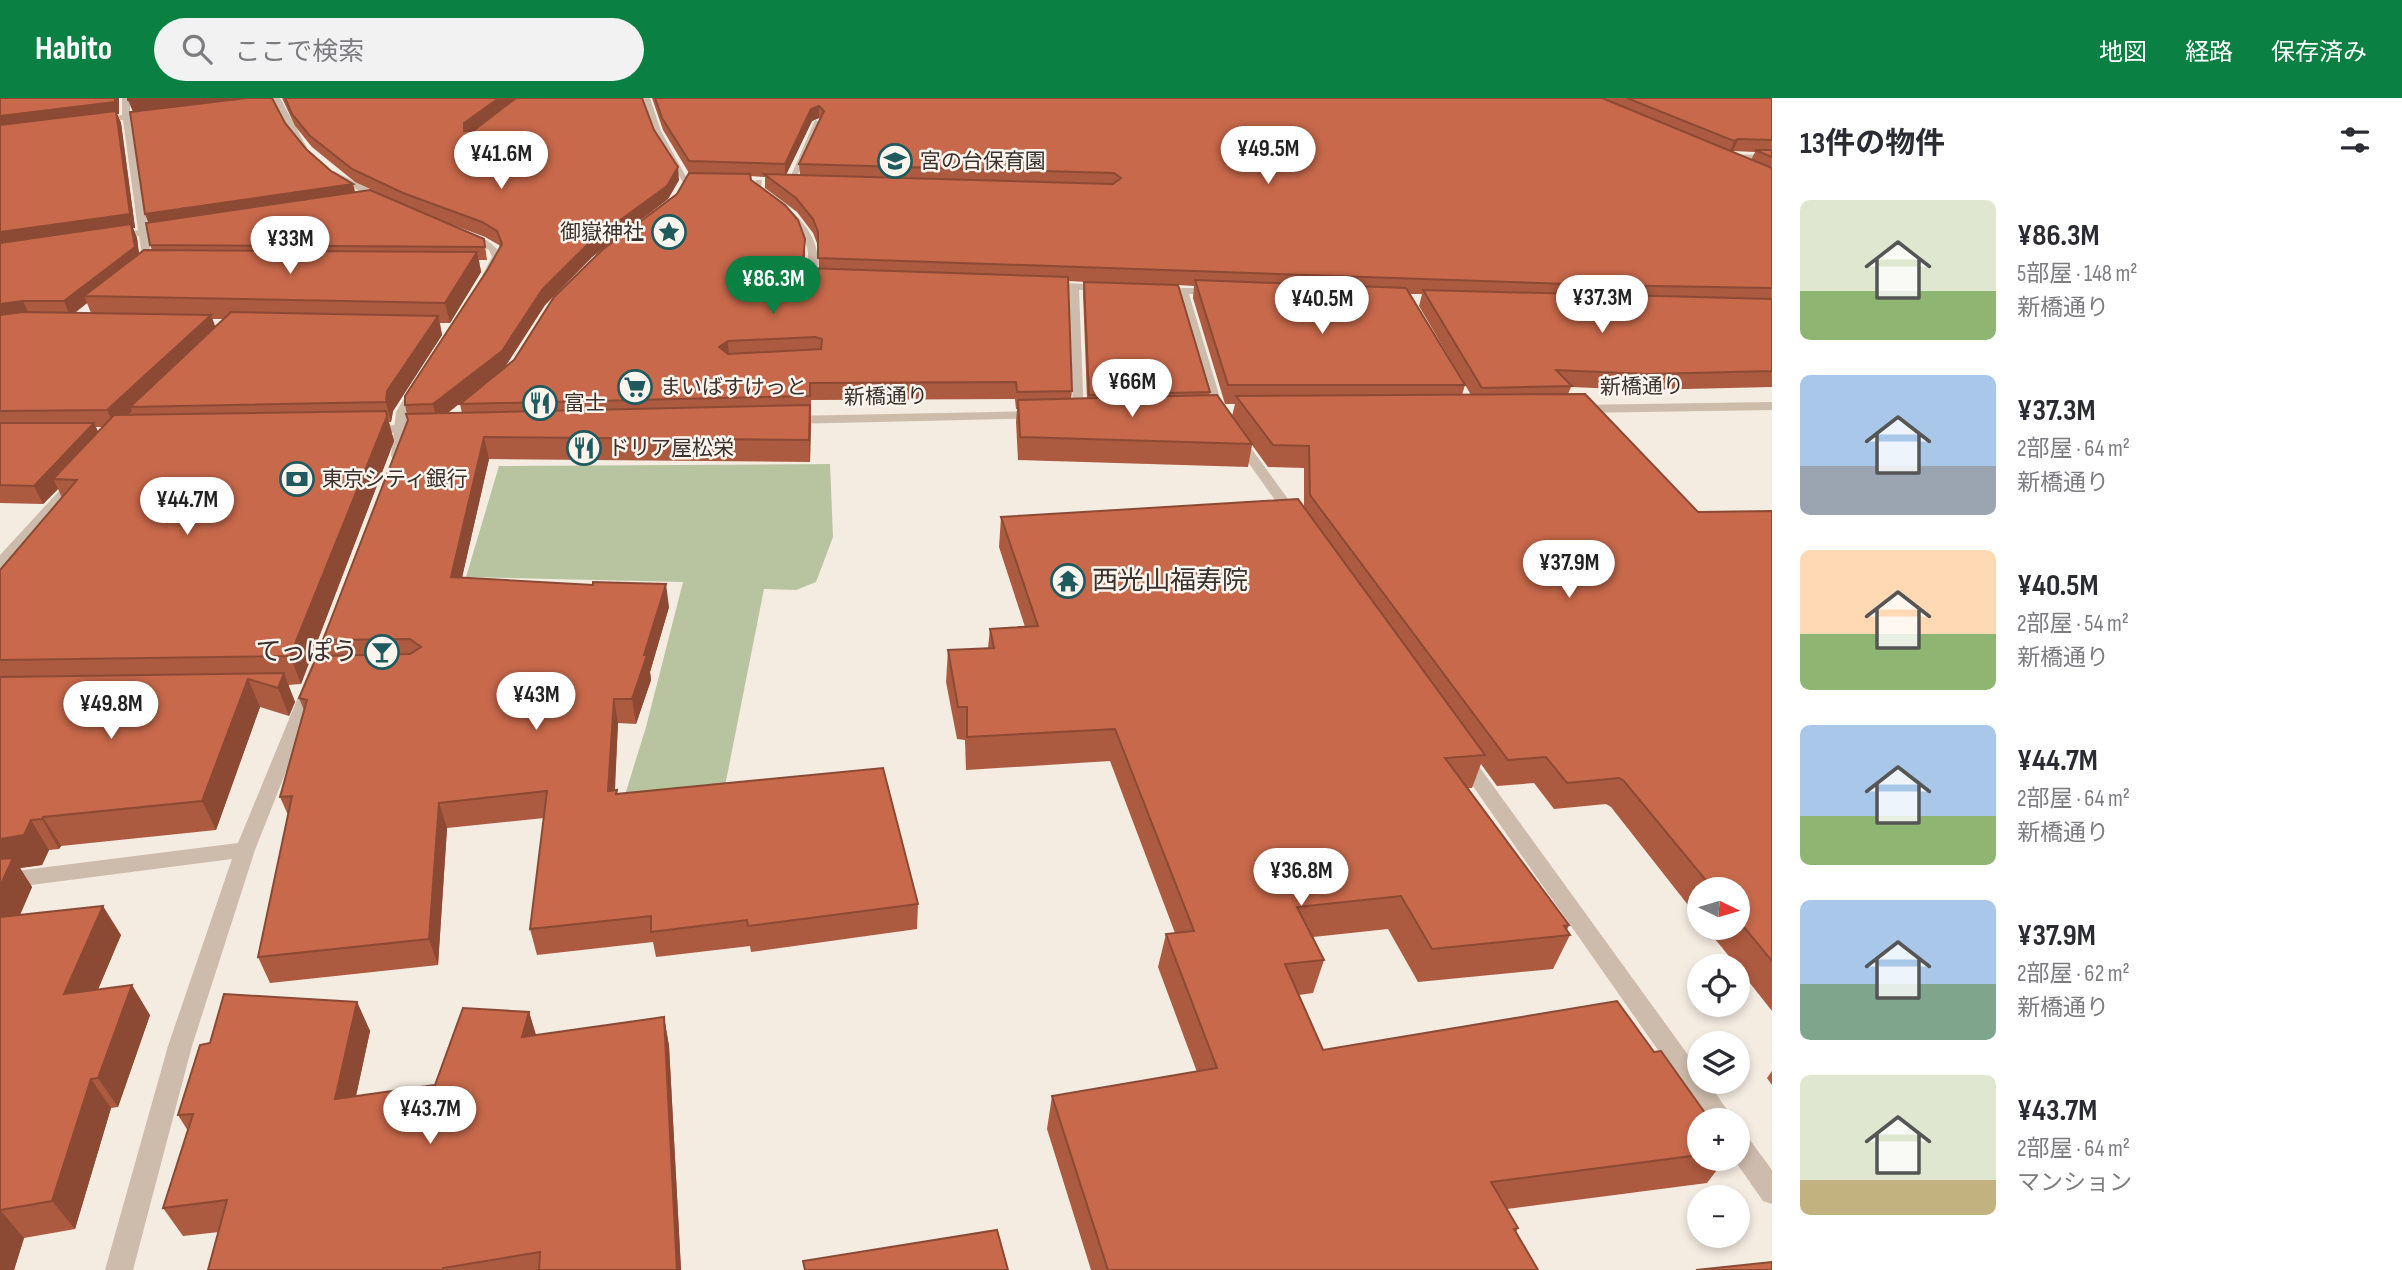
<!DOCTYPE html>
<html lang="ja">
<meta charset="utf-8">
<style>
:root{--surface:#fff;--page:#f2f2f3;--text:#2b2b33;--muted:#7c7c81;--accent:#0b8043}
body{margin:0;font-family:"Sofia Sans Condensed","Noto Sans JP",sans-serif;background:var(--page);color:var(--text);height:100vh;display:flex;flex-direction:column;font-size:26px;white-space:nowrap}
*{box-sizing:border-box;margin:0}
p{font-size:23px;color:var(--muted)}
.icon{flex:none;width:38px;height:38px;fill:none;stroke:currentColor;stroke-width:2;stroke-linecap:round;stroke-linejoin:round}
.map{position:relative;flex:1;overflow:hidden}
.details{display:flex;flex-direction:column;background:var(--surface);width:630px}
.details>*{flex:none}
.needle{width:46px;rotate:95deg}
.fabs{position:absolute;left:1687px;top:779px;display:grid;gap:14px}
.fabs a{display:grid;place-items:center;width:63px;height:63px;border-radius:50%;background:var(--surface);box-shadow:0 4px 10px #0003;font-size:35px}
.price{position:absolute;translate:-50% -60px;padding:0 16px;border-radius:24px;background:#fff;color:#222;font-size:23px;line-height:46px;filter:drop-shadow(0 2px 4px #0008)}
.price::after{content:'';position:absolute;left:50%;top:42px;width:21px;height:16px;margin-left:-10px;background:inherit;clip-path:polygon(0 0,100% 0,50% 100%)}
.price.active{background:var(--accent);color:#fff}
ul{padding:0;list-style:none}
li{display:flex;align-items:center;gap:21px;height:175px;padding:0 28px}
li span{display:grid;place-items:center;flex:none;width:196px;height:140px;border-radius:10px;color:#555}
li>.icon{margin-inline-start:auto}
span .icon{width:84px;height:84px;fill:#fffc;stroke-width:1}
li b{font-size:30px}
h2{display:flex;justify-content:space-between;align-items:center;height:84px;padding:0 28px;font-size:30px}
header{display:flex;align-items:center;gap:42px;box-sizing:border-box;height:98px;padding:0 35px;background:var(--accent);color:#fff}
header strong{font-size:33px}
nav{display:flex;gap:38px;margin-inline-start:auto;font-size:24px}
.search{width:490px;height:63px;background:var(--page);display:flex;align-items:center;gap:18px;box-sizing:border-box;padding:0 24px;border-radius:38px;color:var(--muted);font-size:26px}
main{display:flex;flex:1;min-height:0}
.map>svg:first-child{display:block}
.green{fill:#b8c4a0}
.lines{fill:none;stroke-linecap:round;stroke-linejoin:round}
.minor{fill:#cdbbac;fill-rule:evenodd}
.tertiary{fill:#cdbbac;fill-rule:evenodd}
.wall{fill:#ac5a40;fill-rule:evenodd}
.shaded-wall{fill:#8c4a34}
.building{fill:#c8694b;stroke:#8c4a34;stroke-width:2;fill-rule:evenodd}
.labels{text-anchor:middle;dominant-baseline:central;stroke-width:5;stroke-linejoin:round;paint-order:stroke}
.far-poi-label{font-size:21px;fill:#3b302b;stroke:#fbf5ee;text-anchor:start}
.far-street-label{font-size:21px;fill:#3b302b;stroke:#fbf5ee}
.poi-label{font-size:26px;fill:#3b302b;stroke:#fbf5ee;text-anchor:start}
</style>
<header>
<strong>Habito</strong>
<div class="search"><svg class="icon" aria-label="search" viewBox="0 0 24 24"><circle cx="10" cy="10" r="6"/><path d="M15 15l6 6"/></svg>ここで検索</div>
<nav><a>地図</a><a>経路</a><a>保存済み</a></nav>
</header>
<main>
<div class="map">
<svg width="1772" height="1172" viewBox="0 0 1772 1172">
<rect width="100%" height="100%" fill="#f4ebe1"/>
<path class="green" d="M830,366l3,73 -17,45 -20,8 -32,-1 -41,207 -103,15 26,-84 37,-145 -217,-5 33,-111z"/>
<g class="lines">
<path class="minor" d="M122,0h8v17l24,-3 4,2 -28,5 18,110 22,-4 5,3 -27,6 5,30 -11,8 -5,-3 6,-6 -4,-27 -28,4 -5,-3 32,-7 -15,-110 -28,3 -4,-2 31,-6z
M272,0h8l32,59h-6l-20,-29z
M642,0h8l11,33 28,51h-6c-18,-27 -33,-53 -41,-84z
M815,22l7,2 -28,61 -7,2z
M1723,56l49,1v6l-52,-2z
M334,73l52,27 2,2 -8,2 -49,-26v-4z
M756,82h6l-1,8c30,21 65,45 55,87l12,1v4h-22c-1,-8 3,-18 2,-27 -3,-29 -34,-47 -55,-62z
M461,134c15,0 35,11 41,25l-11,21 -9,-2 10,-19 -3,-7 -28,-14z
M1044,184l63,3 5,3 -5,3 -28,-1 5,127h-10l-1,-3 -4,-125 -29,-2v-4z
M1156,189l60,2 5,3 -5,3 -27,-1 35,117 77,106 -2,3h-10l-77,-109 -34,-117 -26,-2v-4z
M418,283l6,4 -16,27 -3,44 -2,3h-10l-2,-3 5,-44 18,-30z
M76,379l7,4 -2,3 -76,83 -5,2v-14l71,-77z
M335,524l8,5 -88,223 -63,196 -59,224h-28l63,-224 64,-187 -232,30v-16l238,-30 89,-216z
M1463,654l7,2 229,316v12h9l26,38h-27l-251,-358 -2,-4 2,-4z
M1738,1034l9,4 25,34v34l-9,-3 -30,-43h5z"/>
<path class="tertiary" d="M1772,304v8l-196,3 -6,-4 6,-4z
M1041,313l6,4 -1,3 -257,6 -6,-4 6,-4z
M428,326l7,4 -2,3 -64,3 -7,-4 7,-4z"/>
</g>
<path class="wall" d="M0,0h119v16h-2l4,9 14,105h-2l4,10 2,16 13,-4 -2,-5 -2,-22 137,-100 21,26 49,43 36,7 -36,-17 -43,-35 -17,-21 -13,-28h360l12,32 25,50 -11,19 -76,58 -47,48 -40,62 9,-7 163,-166 12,-21 -26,-43 -11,-32h1120v289l-130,3 -71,-3 -3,7 130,118 74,-1v500l-34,-43v-2h-1l-31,-38h32v-39h-39v30l-88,-112 -5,-3 -52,5 -20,-26 -37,3 -16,-22 -9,24h-4l101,137 -2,5 3,5 -17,34 -135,13 -30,-53 -75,8 11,23 -11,33 -14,2 24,55 376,70v38h27l-19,25 -200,26 11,19 -2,4 22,38h-447l-44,-141 5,-33 145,-24 -39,-105 8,-33 9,-1 -65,-172 -144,9 -1,-30 -8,-1 -11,-57 2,-32 40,-2 2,-19 35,-2 -26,-80 2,-30 303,-9v-40l-36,-1 -16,-22 -4,22 -230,-7 -2,-38 1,-13h-1l-1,-10 -204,1 -1,62 -321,-3 -27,118 207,30 -19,65 1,8 -15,44 -18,-1 -3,68 2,3 301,110 -1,25 -166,23 -1,-6 -94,11 -3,-15 -116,13 -7,-26 14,-111 -97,10 -9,137 -168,18 -12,-26 30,-142 -8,-18 24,-87 -5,-12 30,-42 -6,-16 85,-220 -3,-15 83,-136 12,-22 -1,-2 -14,-8 -53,-20 52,22 3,21h-8l2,12 -31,51h-10l2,12 -49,76 -2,11h-2l5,19 -93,243 -13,1 7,17 -6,14 -29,-9 -44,123 -155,16 -2,3 -10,1 -7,15 -22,3 12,19 -12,28 101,20 -23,54 52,26 -32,92 -7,1 -36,121 -51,9 -10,32h-14v-700l62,-72 -4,-9 -15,15 -43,-1zM819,20l1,1 -21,45 1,11h-14l26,-54zM1733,53l22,1 -4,8 -19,-8zM750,78l15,1v11l32,24 16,21 5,13 1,22h-14l-1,-2 1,-27 -54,-59zM1068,183l57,3 -41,-2 -1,12 4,104 -16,1 1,-8zM1178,187l16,1 -1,12 32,106h10l-3,12 -23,-20 1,-4zM1410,196h12l-3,12 52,89h-9l3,-10zM87,205l4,10h-16zM212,221h12l-9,8zM505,269l-45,37 2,9h-14zM96,329h7l-5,5z
M357,904l13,29 -14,65 79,-11 94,-73 7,23 128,-18 5,29 12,224h-473l11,-38 -36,4 -20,-28 25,-77 -10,-16 32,-72z
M1772,973v14l-5,-7z"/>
<path class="shaded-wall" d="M115,0h4v16h-2l4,9 14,105h-2l4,10 3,24 -56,34 3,7 -17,13 -6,-15 -64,-54v-131z
M150,0h111l-128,14 -5,-12z
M499,0h18l-51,37 -2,-4v-8z
M819,8v12l-7,3 -27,56v-13l26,-55z
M1738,41l-5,12 -4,3 5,-13z
M678,69l1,13 -11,19 -76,58 -47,48 -40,62 -68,54 -4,-17 109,-114 48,-48z
M353,86l3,11 -207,30 -4,-11z
M805,141v14l-2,24v-15z
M477,154l4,20 -31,51 -5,-20z
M23,203l7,15 -30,4v-16z
M211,217l6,16 -87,76 2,4 -17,16 -8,-17z
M438,218l4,19 -49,76 -2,11 -5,-20 1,-11z
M728,243l1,16 -10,-10z
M810,307l1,21 -1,36 -1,-22z
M387,318l7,25 -93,243 -11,-28z
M94,325l8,17 -49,39 5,10 -15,15 -9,-18z
M484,339l5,22 -32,141 -6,-23z
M666,486l3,23 -19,65 1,8 -15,44 -4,-25 12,-44z
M284,575l11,29 -6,14 -11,-28z
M248,581l12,28 -44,123 -14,-29z
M614,601l4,24 -5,94 -5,-26z
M439,705l8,25 -9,137 -9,-26z
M43,719l18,29 -2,3 -17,-30z
M31,722l18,30 -7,15 -22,3 12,19 -27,62 -5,-7v-103z
M103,808l18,29 -37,88 -20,-29z
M132,887l18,30 -32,92 -20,-29z
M357,904l13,29 -21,97 -14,-29z
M529,914l9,30 -16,-5z
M664,919l5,29 12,224h-4z
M91,981l20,29 -36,121 -23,-28z
M0,1112l24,28 -10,32h-14z"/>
<path class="building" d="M0,0h115v4l-115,14z
M128,0h22l-22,2z
M247,0h25l13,25 21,26 25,22 22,13 -208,30 -15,-102z
M285,0h214l-35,25v8h9l43,-33h126l12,32 24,37 -11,19 -77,56 -48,48 -40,61 -69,53 -28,1v-9l83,-127 14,-25 -5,-13 -15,-9 -79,-29 -51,-24 -43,-34 -17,-21z
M655,0h947l170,70v120l-175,-3 -779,-27v-26l-5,-13 -17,-21 -32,-24 349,10 8,-6 -7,-5 -315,-9 25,-53 -5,-5 -8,3 -26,55 -96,-3 -27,-43z
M1627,0h145v42l-34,-1 -4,2z
M116,13l14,103 -130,18v-107z
M1755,52h17v7z
M689,75l61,1 1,6 34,25 13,15 7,19 -2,23 2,6 263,9 4,114 -55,1 -1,-10 -206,1v13l-350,8 54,-44 40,-63 48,-47 75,-56zM815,239l7,2 -1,10 -93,5 -9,-7 9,-6z
M370,92l114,49 1,8 -335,-2 -4,-22z
M131,126l4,23 -71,54h-41l-23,3v-61z
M144,152l333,2 -32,51 -361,-7z
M1195,182l211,8 59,97h-237z
M1084,184l94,3 32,107 -121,3z
M1423,192l349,9v72l-123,3 -93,-4 16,16 -90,2z
M23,214l188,3 -104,95 -107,1v-96z
M231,214l207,4 -51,75 -1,11 -256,5z
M1585,296l113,118 74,-1v450l-34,-41v-31h-25l-89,-108 -5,-3 -52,5 -21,-26 -38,3 -198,-265 -1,-49 -36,-1 -37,-49z
M1217,297l35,49 -232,-7 -2,-37z
M810,307l-1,35 -325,-3 -33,140 142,8v-3l73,2 -22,71h3l-15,44h-18l-6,92 9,-1 -1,4 267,-26 35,136 -170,22 -1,-6 -96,12v-16l-121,13 17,-138 -108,12 -10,136 -171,18 34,-161 -12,1 27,-97 -8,-2 18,-42 93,-2 11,-7 -11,-8 -87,1 85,-220 -2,-6z
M386,313l1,5 -97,240 -290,4v-90l77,-90 -24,-1 61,-64z
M0,325h94l-60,63 -34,-1z
M1298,401l187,256 -40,3 124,167 -5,1 6,9 -138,14 -31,-53 -104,11 27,53 -39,4 38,86 294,-49 37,51 7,-1 49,69h-11v35l-208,27 27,46 -4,1 24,41h-430l-56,-174 165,-28 -51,-134 28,-3 -79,-202 -148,8v-30h-9l-10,-57 46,-2 -4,-19 48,-3 -37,-109z
M284,575l-6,15 -30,-9 -46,122 -159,16 -1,2 -11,1 -7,15 -24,4v-162z
M13,760l-13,28v-27z
M103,808l-39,88 68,-9 -34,93 -7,1 -39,122 -52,9v-293z
M224,896l133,8 -22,97 100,-14 28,-77 66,4 -7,25 142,-20 13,253h-138l1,-18 -97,16v2h-235l19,-70 -64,8 30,-94 -15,1 22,-70 10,-2z
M997,1132l11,40h-203l-2,-9z
M1772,1164v8h-76z"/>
<defs>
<g id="school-ring" transform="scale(1.75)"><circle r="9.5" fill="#fbf5ee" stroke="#1f5a5e" stroke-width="1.5"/><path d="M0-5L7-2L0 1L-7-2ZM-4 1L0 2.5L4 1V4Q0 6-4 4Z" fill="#1f5a5e"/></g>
<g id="sight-ring" transform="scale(1.75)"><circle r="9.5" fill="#fbf5ee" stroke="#1f5a5e" stroke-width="1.5"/><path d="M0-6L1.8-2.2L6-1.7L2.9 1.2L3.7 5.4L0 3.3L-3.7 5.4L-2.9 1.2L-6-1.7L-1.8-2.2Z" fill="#1f5a5e"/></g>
<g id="supermarket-ring" transform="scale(1.75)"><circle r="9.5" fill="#fbf5ee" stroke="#1f5a5e" stroke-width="1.5"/><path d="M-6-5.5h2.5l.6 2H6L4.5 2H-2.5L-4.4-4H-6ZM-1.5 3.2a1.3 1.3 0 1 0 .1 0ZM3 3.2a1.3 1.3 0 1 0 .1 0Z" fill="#1f5a5e"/></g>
<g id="restaurant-ring" transform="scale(1.75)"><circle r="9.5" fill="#fbf5ee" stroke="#1f5a5e" stroke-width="1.5"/><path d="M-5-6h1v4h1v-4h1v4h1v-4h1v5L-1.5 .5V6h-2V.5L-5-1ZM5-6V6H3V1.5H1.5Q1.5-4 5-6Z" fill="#1f5a5e"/></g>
<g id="bank-ring" transform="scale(1.75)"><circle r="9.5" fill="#fbf5ee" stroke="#1f5a5e" stroke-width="1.5"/><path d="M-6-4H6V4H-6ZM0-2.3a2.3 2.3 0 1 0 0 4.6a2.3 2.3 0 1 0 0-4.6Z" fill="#1f5a5e"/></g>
<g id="temple-ring" transform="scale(1.75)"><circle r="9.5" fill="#fbf5ee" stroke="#1f5a5e" stroke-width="1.5"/><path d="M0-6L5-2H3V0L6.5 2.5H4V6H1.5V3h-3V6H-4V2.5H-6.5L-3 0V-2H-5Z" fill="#1f5a5e"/></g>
<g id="bar-ring" transform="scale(1.75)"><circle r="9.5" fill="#fbf5ee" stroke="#1f5a5e" stroke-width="1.5"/><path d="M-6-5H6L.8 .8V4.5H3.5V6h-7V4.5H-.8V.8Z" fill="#1f5a5e"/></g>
</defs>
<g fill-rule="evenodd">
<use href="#school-ring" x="895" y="63"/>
<use href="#sight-ring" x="669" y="134"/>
<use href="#supermarket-ring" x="635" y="289"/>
<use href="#restaurant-ring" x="540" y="305"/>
<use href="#restaurant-ring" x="584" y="350"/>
<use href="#bank-ring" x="297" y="381"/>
<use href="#temple-ring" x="1068" y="483"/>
<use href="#bar-ring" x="382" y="554"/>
</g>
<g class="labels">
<g class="far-poi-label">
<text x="920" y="63">宮の台保育園</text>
<text x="644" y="134" text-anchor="end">御嶽神社</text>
<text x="660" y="289">まいばすけっと</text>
<text x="564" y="305">富士</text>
<text x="608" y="350">ドリア屋松栄</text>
<text x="322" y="381">東京シティ銀行</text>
</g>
<g class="far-street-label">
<text transform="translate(1642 289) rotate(-1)">新橋通り</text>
<text transform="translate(886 299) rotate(-1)">新橋通り</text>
</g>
<g class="poi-label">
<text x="1092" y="483">西光山福寿院</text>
<text x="358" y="554" text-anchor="end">てっぽう</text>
</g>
</g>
</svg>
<div class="fabs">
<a><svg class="needle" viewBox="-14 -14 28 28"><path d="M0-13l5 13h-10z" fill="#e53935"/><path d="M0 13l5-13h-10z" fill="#7c7c81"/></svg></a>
<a><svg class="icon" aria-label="locate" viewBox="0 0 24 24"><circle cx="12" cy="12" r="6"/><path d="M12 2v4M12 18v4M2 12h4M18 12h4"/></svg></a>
<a><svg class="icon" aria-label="layers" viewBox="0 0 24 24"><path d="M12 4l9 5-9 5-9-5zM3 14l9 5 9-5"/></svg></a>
<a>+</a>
<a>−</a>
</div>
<b class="price" style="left:1268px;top:88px">¥49.5M</b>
<b class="price" style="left:501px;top:93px">¥41.6M</b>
<b class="price" style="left:290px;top:178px">¥33M</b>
<b class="price active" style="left:773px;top:218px">¥86.3M</b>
<b class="price" style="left:1602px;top:237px">¥37.3M</b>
<b class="price" style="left:1322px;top:238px">¥40.5M</b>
<b class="price" style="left:1132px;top:321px">¥66M</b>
<b class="price" style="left:187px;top:439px">¥44.7M</b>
<b class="price" style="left:1569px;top:502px">¥37.9M</b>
<b class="price" style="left:536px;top:634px">¥43M</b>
<b class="price" style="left:111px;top:643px">¥49.8M</b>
<b class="price" style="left:1301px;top:810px">¥36.8M</b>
<b class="price" style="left:430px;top:1048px">¥43.7M</b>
</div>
<section class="details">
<h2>13件の物件<svg class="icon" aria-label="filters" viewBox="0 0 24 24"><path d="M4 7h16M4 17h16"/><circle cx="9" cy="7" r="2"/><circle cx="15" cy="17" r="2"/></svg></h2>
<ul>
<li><span style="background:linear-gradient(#dfe7d0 65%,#8fb573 0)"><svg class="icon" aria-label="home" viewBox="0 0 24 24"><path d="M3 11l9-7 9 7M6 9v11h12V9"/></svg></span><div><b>¥86.3M</b><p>5部屋 · 148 m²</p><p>新橋通り</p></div></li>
<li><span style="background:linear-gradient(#a9c7e8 65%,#9aa5b1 0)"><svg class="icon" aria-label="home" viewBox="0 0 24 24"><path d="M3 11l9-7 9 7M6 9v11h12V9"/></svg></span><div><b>¥37.3M</b><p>2部屋 · 64 m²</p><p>新橋通り</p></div></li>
<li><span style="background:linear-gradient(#ffd9b3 60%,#8fb573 0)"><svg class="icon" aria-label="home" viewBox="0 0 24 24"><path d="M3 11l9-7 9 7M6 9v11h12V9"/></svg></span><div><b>¥40.5M</b><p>2部屋 · 54 m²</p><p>新橋通り</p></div></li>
<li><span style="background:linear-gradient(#a9c7e8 65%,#8fb573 0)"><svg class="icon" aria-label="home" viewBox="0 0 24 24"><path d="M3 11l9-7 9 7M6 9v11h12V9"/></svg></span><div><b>¥44.7M</b><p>2部屋 · 64 m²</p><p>新橋通り</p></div></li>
<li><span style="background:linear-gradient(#a9c7e8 60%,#7fa58c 0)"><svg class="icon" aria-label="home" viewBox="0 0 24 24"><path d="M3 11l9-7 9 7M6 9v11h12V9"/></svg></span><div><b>¥37.9M</b><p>2部屋 · 62 m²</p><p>新橋通り</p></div></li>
<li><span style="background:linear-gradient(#dfe7d0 75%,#c2b280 0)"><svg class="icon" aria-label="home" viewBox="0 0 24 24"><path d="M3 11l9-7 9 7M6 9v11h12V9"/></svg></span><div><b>¥43.7M</b><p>2部屋 · 64 m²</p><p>マンション</p></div></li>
</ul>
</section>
</main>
